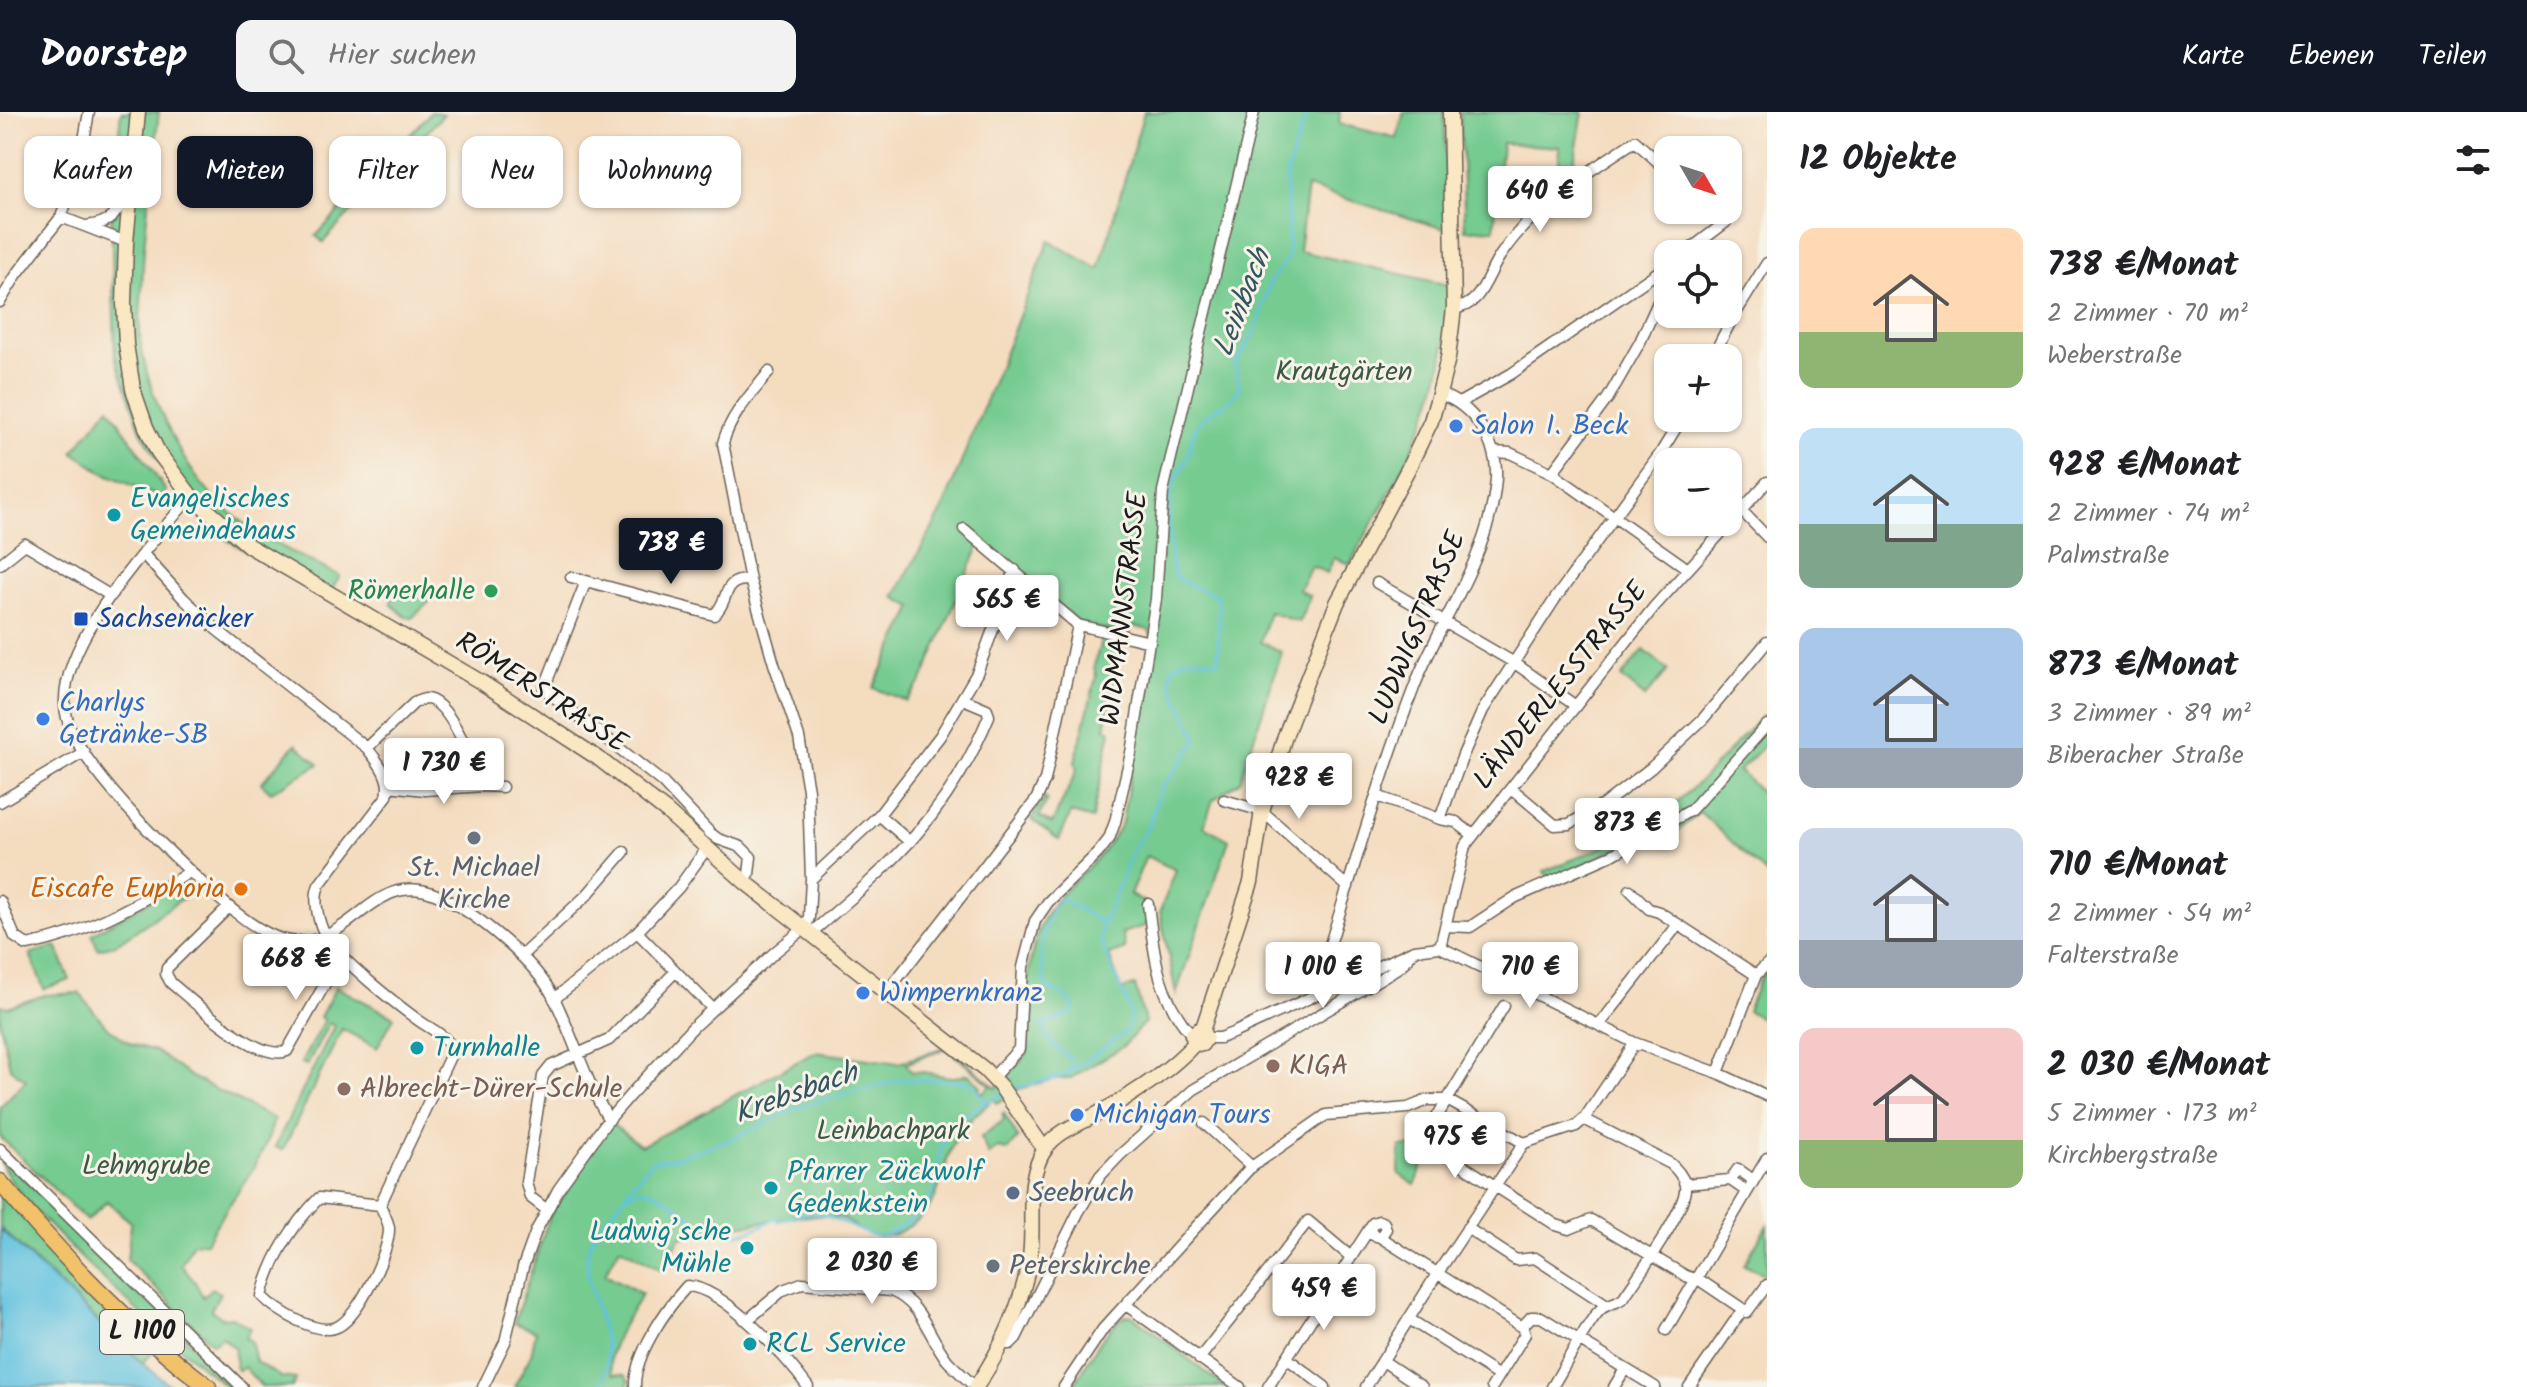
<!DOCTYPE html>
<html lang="de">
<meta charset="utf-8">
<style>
:root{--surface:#fff;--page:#f2f2f2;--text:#202124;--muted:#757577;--accent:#111827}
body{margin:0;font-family:Kalam,sans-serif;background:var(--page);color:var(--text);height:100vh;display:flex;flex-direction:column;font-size:30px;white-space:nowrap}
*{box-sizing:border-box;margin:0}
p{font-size:26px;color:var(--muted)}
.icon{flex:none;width:44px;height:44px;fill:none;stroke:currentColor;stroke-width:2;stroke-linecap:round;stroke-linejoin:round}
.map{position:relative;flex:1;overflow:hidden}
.side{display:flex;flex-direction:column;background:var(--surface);width:760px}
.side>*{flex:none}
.guide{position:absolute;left:24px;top:24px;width:760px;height:72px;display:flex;gap:16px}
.needle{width:52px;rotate:129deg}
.tools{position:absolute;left:1654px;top:24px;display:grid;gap:16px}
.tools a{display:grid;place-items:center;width:88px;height:88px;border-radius:16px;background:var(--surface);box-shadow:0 2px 6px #0004;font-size:40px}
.price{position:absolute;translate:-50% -68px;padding:0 18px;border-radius:8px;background:#fff;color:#222;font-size:26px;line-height:52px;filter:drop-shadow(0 2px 4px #0008)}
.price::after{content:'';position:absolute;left:50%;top:48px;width:24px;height:18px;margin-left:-12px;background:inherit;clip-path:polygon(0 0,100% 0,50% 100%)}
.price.on{background:var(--accent);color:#fff}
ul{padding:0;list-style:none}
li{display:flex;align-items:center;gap:24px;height:200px;padding:0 32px}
li span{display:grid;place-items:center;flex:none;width:224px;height:160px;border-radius:16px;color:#555}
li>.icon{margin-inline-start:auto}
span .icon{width:96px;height:96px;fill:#fffc;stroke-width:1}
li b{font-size:34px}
h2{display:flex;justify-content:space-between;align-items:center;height:96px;padding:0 32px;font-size:34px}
.tag{padding:0 28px;border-radius:16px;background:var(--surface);box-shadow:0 2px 6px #0004;font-size:28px;line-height:72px}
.tag.on{background:var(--accent);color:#fff}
header{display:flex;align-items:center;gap:48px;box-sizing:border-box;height:112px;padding:0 40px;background:var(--accent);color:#fff}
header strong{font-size:38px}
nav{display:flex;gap:44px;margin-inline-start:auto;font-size:28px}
.search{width:560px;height:72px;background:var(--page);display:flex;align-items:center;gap:20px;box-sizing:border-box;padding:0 28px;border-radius:16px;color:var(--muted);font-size:30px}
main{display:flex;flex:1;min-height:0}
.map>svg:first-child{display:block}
.green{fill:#74cb90;stroke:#487456;stroke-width:2;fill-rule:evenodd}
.water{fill:#62c2e0;stroke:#3f6f7e;stroke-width:2}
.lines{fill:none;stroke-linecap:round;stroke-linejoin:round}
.stream{stroke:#62c2e0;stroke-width:3}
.minor-casing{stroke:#685f55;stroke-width:13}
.secondary-casing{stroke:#685f55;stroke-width:17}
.primary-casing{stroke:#685f55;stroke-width:19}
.minor{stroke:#fff;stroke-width:10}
.secondary{stroke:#fae7c3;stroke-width:14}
.primary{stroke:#f2c26a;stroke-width:16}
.shop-dot{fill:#3f7fe0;stroke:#f7f3e8;stroke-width:3}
.culture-dot{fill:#0f9aa8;stroke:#f7f3e8;stroke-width:3}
.leisure-dot{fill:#2e9e5b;stroke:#f7f3e8;stroke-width:3}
.transit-dot{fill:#1a4fb4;stroke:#f7f3e8;stroke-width:3}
.worship-dot{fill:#6b7280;stroke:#f7f3e8;stroke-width:3}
.food-dot{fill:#e8710a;stroke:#f7f3e8;stroke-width:3}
.education-dot{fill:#8d6e63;stroke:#f7f3e8;stroke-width:3}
.service-dot{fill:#5c6f8a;stroke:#f7f3e8;stroke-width:3}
.labels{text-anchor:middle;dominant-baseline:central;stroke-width:6;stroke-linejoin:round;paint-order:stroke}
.shield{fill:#f7f3e8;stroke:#5e5c59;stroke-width:2}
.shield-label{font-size:26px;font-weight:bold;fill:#1c1c1c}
.park-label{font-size:28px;fill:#3b5945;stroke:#f7f3e8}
.shop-label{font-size:28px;fill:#366cbe;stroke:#f7f3e8;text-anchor:start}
.culture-label{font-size:28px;fill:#0d838f;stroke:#f7f3e8;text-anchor:start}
.leisure-label{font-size:28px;fill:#27864d;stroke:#f7f3e8;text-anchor:end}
.street-label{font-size:28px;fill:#1c1c1c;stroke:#f7f3e8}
.transit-label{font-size:28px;fill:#164399;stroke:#f7f3e8;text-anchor:start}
.worship-label{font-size:28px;fill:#5b616d;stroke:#f7f3e8}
.food-label{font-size:28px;fill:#c56008;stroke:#f7f3e8;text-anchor:end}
.education-label{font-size:28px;fill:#785e54;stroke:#f7f3e8;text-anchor:start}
.service-label{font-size:28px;fill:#4e5e75;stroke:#f7f3e8;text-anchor:start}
.water-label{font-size:30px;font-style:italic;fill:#345661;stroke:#f7f3e8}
</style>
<header>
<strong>Doorstep</strong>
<div class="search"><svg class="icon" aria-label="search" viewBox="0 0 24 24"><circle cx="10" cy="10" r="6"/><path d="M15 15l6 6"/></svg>Hier suchen</div>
<nav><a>Karte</a><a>Ebenen</a><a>Teilen</a></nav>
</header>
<main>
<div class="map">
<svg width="1767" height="1275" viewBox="0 0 1767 1275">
<rect width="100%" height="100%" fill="#f7f3e8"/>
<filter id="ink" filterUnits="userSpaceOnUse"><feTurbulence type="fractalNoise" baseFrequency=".0125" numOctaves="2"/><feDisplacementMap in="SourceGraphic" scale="16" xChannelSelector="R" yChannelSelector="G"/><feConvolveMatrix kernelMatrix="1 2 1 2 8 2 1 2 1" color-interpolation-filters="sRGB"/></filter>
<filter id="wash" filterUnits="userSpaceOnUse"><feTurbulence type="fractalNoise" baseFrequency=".006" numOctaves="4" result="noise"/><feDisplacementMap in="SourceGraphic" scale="32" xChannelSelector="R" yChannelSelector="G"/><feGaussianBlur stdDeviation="1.8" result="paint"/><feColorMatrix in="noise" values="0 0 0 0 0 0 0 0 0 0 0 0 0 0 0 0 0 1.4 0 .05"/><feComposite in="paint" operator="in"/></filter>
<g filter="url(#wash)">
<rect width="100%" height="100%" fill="#f4dcbf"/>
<path class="green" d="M121,0h38c-7,58 -15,117 -17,176 -1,15 -3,33 -2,48 5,52 39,127 76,164 35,34 81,55 124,76l-13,22 -100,-58 -49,-47 -37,-62 -26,-75 -4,-150z
M431,0l13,2 -121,128 -7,-6z
M1144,0h196l-1,12 58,14 7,-26h40l4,118 -141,-43 -8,64 150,34c0,36 -5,75 -15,109 -18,59 -55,115 -84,170l-16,-6 -7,15 -16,-7 -12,24 11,6 -11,26 -30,-10 -9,30 22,10 -42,129 -27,19 -9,26 25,14 -53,154 -16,-83 16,-41 -30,-14 -16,39 16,8 2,22 -26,8 3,16 -16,6 13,35 13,-5 10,37 -21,24 -53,32 -17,1 -35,10 -22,14 -3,-4c-16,13 -32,26 -41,45 -12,26 -11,56 -35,76 -20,16 -38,23 -60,9 -6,-5 -13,-11 -21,-12 -43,-6 -112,13 -157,21l-18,32 -42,-23 -15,27 37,20c-11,20 -41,57 -29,80l12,1 4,6 -2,6h-13l-4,-3 -2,3h-94l17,-32 5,-24 -22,-8 36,-108 59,-93 32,24 174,-94 84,11 48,-17 49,42 31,-34c0,-51 -5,-115 31,-156 25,-29 45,-39 64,-76l32,-180 -5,-12 -17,-4 -2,10 -51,-13 -97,-84 -60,142 -16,20 -33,-13 40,-81 -19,-10 47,-84 108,-272 50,28zM946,936l45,37 -9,8 -4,-5 3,-2 -13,-12c-21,9 -35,-5 -56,-2l-6,-8z
M1460,0h123l-12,69 -14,10 3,-44 -58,-4 -8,86 -29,1z
M109,295l57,84 -5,7 -59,-26 -29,-20z
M424,472l6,2v15l-18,17 -6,-1 -15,-13v-4z
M1102,525l22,5 -19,86 6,3 -19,88 -21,-6 -12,27 -28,-21 13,-21 3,2 -8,17 13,7 25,-54 -2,-8 21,-85 -2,-11z
M1644,538l24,20 -23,27 -24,-20z
M1767,601v30l-28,28 28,27v77l-67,-63 -21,18 -21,10 -35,5 -73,36 -6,-10c43,-17 84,-32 121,-60 39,-28 67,-67 102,-98z
M296,632l23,20 -48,28 -10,-9z
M184,769l9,10 -78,54 -17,4 -6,-15z
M56,834l14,34 -26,9 -14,-35z
M1767,860v49l-20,-10 13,-32z
M336,875l58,30 -17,31 -35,-19 -59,121 -8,-3 59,-121 -5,-3 -22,42 -6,-2 23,-43 -4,-3z
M79,881l27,33 25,18 24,7 36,26 83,42c-9,43 -47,84 -68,123l-13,1 -12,22 14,17 8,15 9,-9 8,5 -9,17 11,8 10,-1 18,11 -5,10 6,3 5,21 25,15 15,2 -4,8h-30l-18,-20 -5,4 -3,-3 -2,-21 -12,-10 -9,7 -86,-84 4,-37 -24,-22 -20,20 -87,-84v-30l26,-27 -16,-12 -10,-45v-18l7,2 38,-12z
M1004,1001l14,25 -10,12 -11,-2 -9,7 -7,-18 23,-17 -2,-5z
M1415,1034l12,6c-7,11 -5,22 -12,33l-16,-11 1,-27z
M0,1044l96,91 139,140h-8l-5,-4c-38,-30 -222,-188 -222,-227z
M0,1081l154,158 -12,12 -142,-135z
M1767,1113v50l-23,-10z
M1129,1203l5,2 91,70h-152c12,-20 34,-65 56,-72z"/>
<path class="water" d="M0,1117l142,134 30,24h-172z"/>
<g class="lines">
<path class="stream" d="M1069,960l3,-6 -1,-7 -19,-14 -10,-20 31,-12 1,-7 -10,-11 -18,-7c-8,-30 -5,-65 14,-90l39,23 7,-4
M1009,978l58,-15 58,-43 6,-14 -1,-9 -29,-67v-12l32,-80 15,-22 12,-38 36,-48c1,-23 -51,-71 -9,-83 11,-3 20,3 31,2l1,-51 -2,-15c-12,-5 -30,-8 -40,-17 -9,-10 -9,-78 -4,-91 4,-12 12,-23 16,-34 2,-8 2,-17 6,-24 9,-20 33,-19 44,-41l-4,-23 23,-40 11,-41 18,-24 2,-13 -3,-71 21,-64
M627,1083l1,-6 25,-28 22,-3 61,-21 66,-31 74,-20 27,-6h35l30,2 10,8 1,5 10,6
M599,1275c27,-41 -24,-100 -9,-143 7,-17 21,-31 33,-45 23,-28 58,14 78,26 8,4 21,8 30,9 16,1 31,-9 46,-16l1,3c13,-4 27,-10 42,-7 17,3 49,25 64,22 7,-2 15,-8 21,-12 47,-27 20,-58 46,-95 12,-17 34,-25 51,-35"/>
</g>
</g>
<g filter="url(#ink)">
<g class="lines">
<g class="minor-casing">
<path id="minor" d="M89,0l-10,56 -18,49 65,25
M86,114c32,-3 32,-17 42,-44
M1684,142l42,-32 -14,-12
M0,190l17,-28 44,-57
M1454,196c27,-1 33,-33 46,-52 33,-50 86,-83 135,-115l33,30
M1712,246l20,-39 35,-56
M1459,291l52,-29 157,-109
M1494,340l16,1 42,20 136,96
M1552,361l56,-75 32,-56 28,-62
M191,384c-40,49 -142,154 -124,222 10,41 76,108 107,138 28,26 77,79 116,85 62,9 83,-74 147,-46 39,17 98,66 117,103 20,40 31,83 55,122
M1741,398l26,27
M964,417l114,96 72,17
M143,442l41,45 33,31 150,118c11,14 25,30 20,48l-68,89c-6,14 -1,39 8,53 13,22 69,66 91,82 12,9 33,17 34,32l-72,153c3,7 8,15 9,23 1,23 -30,87 -50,98 -20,12 -63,-16 -77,-30 9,-38 31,-71 57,-98l61,7
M0,452l25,-20 86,52
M571,465l143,38c17,-15 6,-36 36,-35
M586,469l-42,108 118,93 48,51 8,6 23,8 10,10 -2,17 -4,8
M1377,471l136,79 63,44
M367,636l47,-45c4,-2 8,-4 12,-4 24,1 48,67 56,87
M389,674l36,4 57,-4 20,1
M1511,676l44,37 14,-1 34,-19 48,-37 52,-49 64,-77
M1377,684l63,23 16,3 17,13
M1224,688l38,11 86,76
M0,690l84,-50
M879,703l31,27
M1440,707l23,-64 20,-45 72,-111 105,-145 22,-36
M811,767l68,-64 61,-79 37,-63 38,-103
M1630,778l19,19 10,3 97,63
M0,789l15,36 12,8c59,-11 114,-42 164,-74
M1148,792c6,50 9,92 44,131
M229,795l-62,61 -1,6 5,9c22,18 88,80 116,68l43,-76 14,-17
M1445,814l25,1 44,-29 100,-44 77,-44 76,-85
M637,820l76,77
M812,820c80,-68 136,-117 177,-216l-2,-7 -24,-10
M300,829l15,25 15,9
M1440,835l25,-101 189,-239 113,-125
M1440,835l195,96 83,30 49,23
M521,844l66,-61 37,-43
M887,880l149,-192 9,-20 33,-155
M1320,880l-1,-12c31,-99 59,-199 96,-295 27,-69 76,-131 81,-207 2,-36 -23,-73 -57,-84
M554,887l83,-67 42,-45 28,-39
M1504,894l-81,134 133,85 13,4 22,-9 95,56 15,5 46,31 20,-27
M1600,912l77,-98
M1206,926h14l13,-5 181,-83 26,-3
M1718,961l38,-98 11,-11
M993,965l26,-28 4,-82 12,-46 13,-19 50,-49 11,-14 6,-17 16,-69 25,-154 7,-108 91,-379
M1204,1011l48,44
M0,1037l242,238
M1730,1068l8,-11 15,11
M1685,1072l45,-4 16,11
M547,1098l-17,-13 -4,-15 17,-106 8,-10 58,-26 66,-68
M1467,1116l49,32 19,-2 72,47
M1380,1125l142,90 9,-10h10l114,70
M1126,1193l114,82
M744,1207l6,-1 33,-28 19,-7 89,8c31,12 37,44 56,69 8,9 19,18 28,27
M1409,1207l90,57
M1666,1218l101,-172
M1003,1232h7l6,-6 62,-125 22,-37 20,-21 73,-65 190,-113 19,-12 12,-15
M1199,1247l109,-138 43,36
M1288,1247l37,28
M1383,1249l39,26
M483,1275l22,-45 18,-75 13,-36 22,-41 47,-66 26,-30 62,-67 82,-75 31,-25 3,-10 2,-38 -3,-89 -9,-53 -25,-73 -24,-84 -27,-137c8,-29 28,-48 46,-71
M635,1275c-1,-32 31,-78 52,-101 36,1 100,72 121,101
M1064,1275l39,-58 147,-161 76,-53 82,-7 20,-8h19l77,43
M1268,1275l105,-164 6,-2 5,2 2,6 -6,8 -7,-2 -3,-5
M1366,1275l71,-113 87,-131 52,-17 8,-7 51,-76
M1492,1275l33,-53 -3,-7
M1552,1275c11,-17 36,-67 49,-78 7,-6 16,-5 23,-12 13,-20 65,-90 61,-112 -2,-9 -8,-15 -14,-21l-87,-45
M1614,1275l11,-18
M1689,1275l54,-78"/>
</g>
<g class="secondary-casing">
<path id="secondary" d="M138,0l-12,130 -2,62 2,40 7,45 13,38 12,25 33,44 58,50 232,136 117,76 69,54 78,70 240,188 16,17 44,63
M1202,919l49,-149 11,-71 23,-75 52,-133 71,-134 23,-48 8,-27 9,-36 6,-50 -4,-196
M976,1275c27,-40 46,-81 54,-130 5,-35 -6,-76 15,-108 13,-19 37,-26 56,-37 33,-18 69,-41 94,-69l7,1 4,-6 -4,-7 -4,-1 -6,5 3,8"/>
</g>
<g class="primary-casing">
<path id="primary" d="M0,1070c63,75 130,146 208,205"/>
</g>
<use href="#minor" class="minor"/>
<use href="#secondary" class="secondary"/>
<use href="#primary" class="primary"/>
</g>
</g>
<g class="shop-dot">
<circle cx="1456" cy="314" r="8"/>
<circle cx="43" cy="607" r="8"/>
<circle cx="863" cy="881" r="8"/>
<circle cx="1077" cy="1003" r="8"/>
</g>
<g class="culture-dot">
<circle cx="114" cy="403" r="8"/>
<circle cx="417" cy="936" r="8"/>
<circle cx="771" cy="1076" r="8"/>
<circle cx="747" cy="1136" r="8"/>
<circle cx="750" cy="1232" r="8"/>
</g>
<circle class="leisure-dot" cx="491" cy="479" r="8"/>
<rect class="transit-dot" x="73" y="499" width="16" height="16" rx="4"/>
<g class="worship-dot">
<circle cx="474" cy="726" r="8"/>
<circle cx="993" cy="1154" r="8"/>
</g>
<circle class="food-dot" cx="241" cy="777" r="8"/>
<g class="education-dot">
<circle cx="1273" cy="954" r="8"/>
<circle cx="344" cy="977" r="8"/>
</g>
<circle class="service-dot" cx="1013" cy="1081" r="8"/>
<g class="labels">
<rect class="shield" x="100" y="1198" width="84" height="44" rx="6"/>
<g class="shield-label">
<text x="142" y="1220">L 1100</text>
</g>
<g class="park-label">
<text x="1344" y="260">Krautgärten</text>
<text x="893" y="1019">Leinbachpark</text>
<text x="146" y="1054">Lehmgrube</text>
</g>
<g class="shop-label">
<text x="1472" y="314">Salon I. Beck</text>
<text x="59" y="591">Charlys<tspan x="59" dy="32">Getränke-SB</tspan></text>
<text x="879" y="881">Wimpernkranz</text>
<text x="1093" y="1003">Michigan Tours</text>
</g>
<g class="culture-label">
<text x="130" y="387">Evangelisches<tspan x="130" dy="32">Gemeindehaus</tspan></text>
<text x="433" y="936">Turnhalle</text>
<text x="787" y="1060">Pfarrer Zückwolf<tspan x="787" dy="32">Gedenkstein</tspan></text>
<text x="731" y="1120" text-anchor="end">Ludwig’sche<tspan x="731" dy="32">Mühle</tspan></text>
<text x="766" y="1232">RCL Service</text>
</g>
<g class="leisure-label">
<text x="475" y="479">Römerhalle</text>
</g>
<g class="street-label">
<text transform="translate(1125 497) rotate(-83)">WIDMANNSTRASSE</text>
<text transform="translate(1418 516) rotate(-67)">LUDWIGSTRASSE</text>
<text transform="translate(1561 574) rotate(-51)">LÄNDERLESSTRASSE</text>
<text transform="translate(541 581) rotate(33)">RÖMERSTRASSE</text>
</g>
<g class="transit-label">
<text x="97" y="507">Sachsenäcker</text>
</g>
<g class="worship-label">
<text x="474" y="756">St. Michael<tspan x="474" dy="32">Kirche</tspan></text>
<text x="1009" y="1154" text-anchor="start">Peterskirche</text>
</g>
<g class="food-label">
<text x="225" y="777">Eiscafe Euphoria</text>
</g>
<g class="education-label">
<text x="1289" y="954">KIGA</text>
<text x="360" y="977">Albrecht-Dürer-Schule</text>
</g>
<g class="service-label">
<text x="1029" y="1081">Seebruch</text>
</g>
<g class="water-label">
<text transform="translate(1243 191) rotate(-69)">Leinbach</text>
<text transform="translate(796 982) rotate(-20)">Krebsbach</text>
</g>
</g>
</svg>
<div class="tools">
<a><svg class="needle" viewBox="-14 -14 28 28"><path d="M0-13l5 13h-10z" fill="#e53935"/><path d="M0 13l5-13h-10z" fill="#757577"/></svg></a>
<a><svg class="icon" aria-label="locate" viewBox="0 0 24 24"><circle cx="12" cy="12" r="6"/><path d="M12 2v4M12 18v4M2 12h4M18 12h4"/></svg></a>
<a>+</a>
<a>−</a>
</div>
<b class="price" style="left:1540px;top:122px">640 €</b>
<b class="price on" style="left:671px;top:474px">738 €</b>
<b class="price" style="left:1007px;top:531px">565 €</b>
<b class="price" style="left:444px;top:694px">1 730 €</b>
<b class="price" style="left:1299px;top:709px">928 €</b>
<b class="price" style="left:1627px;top:754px">873 €</b>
<b class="price" style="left:296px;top:890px">668 €</b>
<b class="price" style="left:1323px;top:898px">1 010 €</b>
<b class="price" style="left:1530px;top:898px">710 €</b>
<b class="price" style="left:1455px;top:1068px">975 €</b>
<b class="price" style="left:872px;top:1194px">2 030 €</b>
<b class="price" style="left:1324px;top:1220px">459 €</b>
<div class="guide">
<a class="tag">Kaufen</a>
<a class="tag on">Mieten</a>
<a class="tag">Filter</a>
<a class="tag">Neu</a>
<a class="tag">Wohnung</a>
</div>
</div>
<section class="side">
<h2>12 Objekte<svg class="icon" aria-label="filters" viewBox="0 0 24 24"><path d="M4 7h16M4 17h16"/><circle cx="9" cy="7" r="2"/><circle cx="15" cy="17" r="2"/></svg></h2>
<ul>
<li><span style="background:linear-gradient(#ffd9b3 65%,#8fb573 0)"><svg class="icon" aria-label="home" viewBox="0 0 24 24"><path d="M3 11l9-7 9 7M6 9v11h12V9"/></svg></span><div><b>738 €/Monat</b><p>2 Zimmer · 70 m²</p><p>Weberstraße</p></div></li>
<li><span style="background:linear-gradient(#bfe0f5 60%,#7fa58c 0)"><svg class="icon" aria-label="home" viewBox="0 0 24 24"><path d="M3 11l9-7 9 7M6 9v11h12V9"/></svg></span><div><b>928 €/Monat</b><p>2 Zimmer · 74 m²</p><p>Palmstraße</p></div></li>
<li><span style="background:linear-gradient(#a9c7e8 75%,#9aa5b1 0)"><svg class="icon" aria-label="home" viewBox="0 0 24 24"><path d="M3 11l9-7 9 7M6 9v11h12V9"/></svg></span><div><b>873 €/Monat</b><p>3 Zimmer · 89 m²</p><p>Biberacher Straße</p></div></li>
<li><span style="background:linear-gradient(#c9d6e8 70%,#9aa5b1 0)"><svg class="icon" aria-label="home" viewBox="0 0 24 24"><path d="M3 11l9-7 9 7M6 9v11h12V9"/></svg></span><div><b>710 €/Monat</b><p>2 Zimmer · 54 m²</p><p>Falterstraße</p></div></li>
<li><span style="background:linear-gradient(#f6c9c9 70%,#8fb573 0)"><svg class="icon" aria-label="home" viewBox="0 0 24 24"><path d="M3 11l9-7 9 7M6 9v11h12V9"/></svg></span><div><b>2 030 €/Monat</b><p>5 Zimmer · 173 m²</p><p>Kirchbergstraße</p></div></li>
</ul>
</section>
</main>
